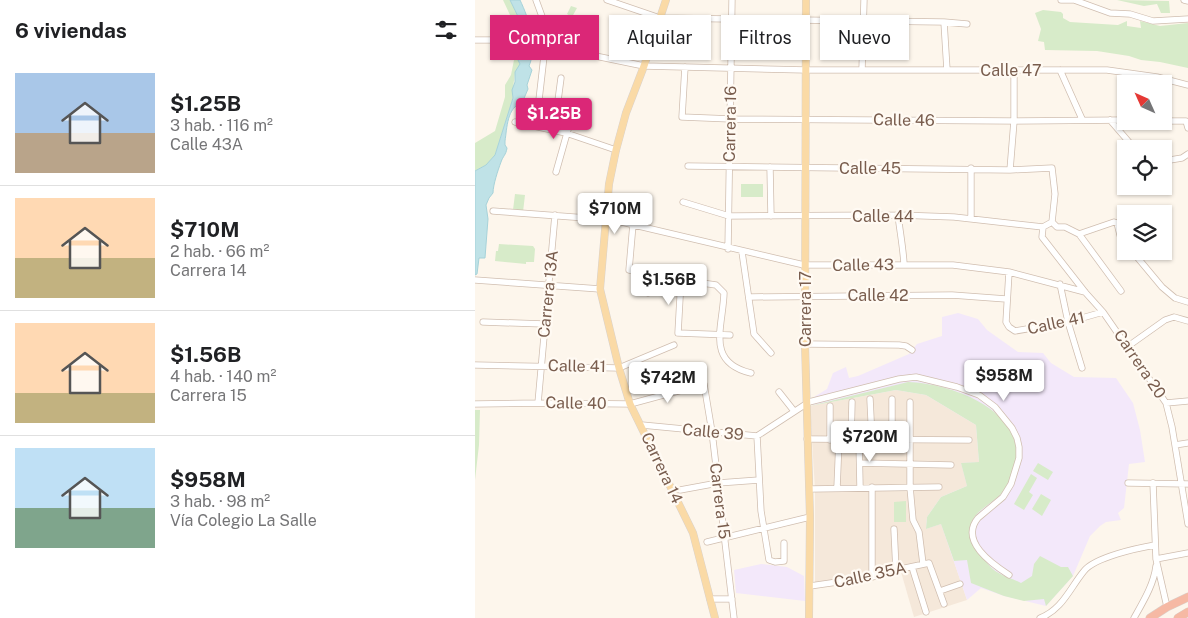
<!DOCTYPE html>
<html lang="es">
<meta charset="utf-8">
<style>
:root{--surface:#fff;--page:#f2f2f2;--text:#202124;--muted:#757577;--line:#e0e0e0;--accent:#db2777}
body{margin:0;font-family:"Public Sans",sans-serif;background:var(--page);color:var(--text);height:100vh;display:flex;flex-direction:column;font-size:19px;white-space:nowrap}
*{box-sizing:border-box;margin:0}
p{font-size:16px;color:var(--muted)}
.icon{flex:none;width:28px;height:28px;fill:none;stroke:currentColor;stroke-width:2;stroke-linecap:round;stroke-linejoin:round}
.map{position:relative;flex:1;overflow:hidden}
.panel{display:flex;flex-direction:column;background:var(--surface);width:475px}
.panel>*{flex:none}
.guide{position:absolute;left:15px;top:15px;width:475px;height:45px;display:flex;gap:10px}
.needle{width:32px;rotate:315deg}
.fabs{position:absolute;left:642px;top:75px;display:grid;gap:10px}
.fabs a{display:grid;place-items:center;width:55px;height:55px;border-radius:0px;background:var(--surface);box-shadow:0 1px 4px #0004;font-size:25px}
.price{position:absolute;translate:-50% -42px;padding:0 11px;border-radius:5px;background:#fff;color:#222;font-size:16px;line-height:32px;filter:drop-shadow(0 1px 2px #0008)}
.price::after{content:'';position:absolute;left:50%;top:30px;width:15px;height:11px;margin-left:-8px;background:inherit;clip-path:polygon(0 0,100% 0,50% 100%)}
.price.active{background:var(--accent);color:#fff}
ul{padding:0;list-style:none}
li{display:flex;align-items:center;gap:15px;height:125px;padding:0 15px}
li+li{border-top:1px solid var(--line)}
li span{display:grid;place-items:center;flex:none;width:140px;height:100px;border-radius:0px;color:#555}
li>.icon{margin-inline-start:auto}
span .icon{width:60px;height:60px;fill:#fffc;stroke-width:1}
li b{font-size:21px}
h2{display:flex;justify-content:space-between;align-items:center;height:60px;padding:0 15px;font-size:21px}
.pill{padding:0 18px;border-radius:0px;background:var(--surface);box-shadow:0 1px 4px #0004;font-size:18px;line-height:45px}
.pill.active{background:var(--accent);color:#fff}
main{display:flex;flex:1;min-height:0}
.map>svg:first-child{display:block}
.residential{fill:#f5e8da}
.education{fill:#f3e8fa}
.green{fill:#d7ebc9}
.water{fill:#bfe2e7;stroke:#a6d2d9}
.lines{fill:none;stroke-linecap:round;stroke-linejoin:round}
.minor-casing{stroke:#d0beb0;stroke-width:7}
.major-casing{stroke:#d9d2cd;stroke-width:8}
.highway-casing{stroke:#d9d2cd;stroke-width:9}
.minor{stroke:#fff;stroke-width:5.5}
.major{stroke:#fadaa6;stroke-width:7}
.highway{stroke:#f6b9a4;stroke-width:8}
.labels{text-anchor:middle;dominant-baseline:central;stroke-width:4.5;stroke-linejoin:round;paint-order:stroke}
.street-label{font-size:16px;fill:#795d4e;stroke:#fffaf3}
</style>
<main>
<section class="panel">
<h2>6 viviendas<svg class="icon" aria-label="filters" viewBox="0 0 24 24"><path d="M4 7h16M4 17h16"/><circle cx="9" cy="7" r="2"/><circle cx="15" cy="17" r="2"/></svg></h2>
<ul>
<li><span style="background:linear-gradient(#a9c7e8 60%,#b9a48a 0)"><svg class="icon" aria-label="home" viewBox="0 0 24 24"><path d="M3 11l9-7 9 7M6 9v11h12V9"/></svg></span><div><b>$1.25B</b><p>3 hab. · 116 m²</p><p>Calle 43A</p></div></li>
<li><span style="background:linear-gradient(#ffd9b3 60%,#c2b280 0)"><svg class="icon" aria-label="home" viewBox="0 0 24 24"><path d="M3 11l9-7 9 7M6 9v11h12V9"/></svg></span><div><b>$710M</b><p>2 hab. · 66 m²</p><p>Carrera 14</p></div></li>
<li><span style="background:linear-gradient(#ffd9b3 70%,#c2b280 0)"><svg class="icon" aria-label="home" viewBox="0 0 24 24"><path d="M3 11l9-7 9 7M6 9v11h12V9"/></svg></span><div><b>$1.56B</b><p>4 hab. · 140 m²</p><p>Carrera 15</p></div></li>
<li><span style="background:linear-gradient(#bfe0f5 60%,#7fa58c 0)"><svg class="icon" aria-label="home" viewBox="0 0 24 24"><path d="M3 11l9-7 9 7M6 9v11h12V9"/></svg></span><div><b>$958M</b><p>3 hab. · 98 m²</p><p>Vía Colegio La Salle</p></div></li>
</ul>
</section>
<div class="map">
<svg width="713" height="618" viewBox="0 0 713 618">
<rect width="100%" height="100%" fill="#fdf6ec"/>
<path class="residential" d="M421,390l30,5 50,30 3,37 -12,24 -26,11 -14,20 -1,12 15,-6 26,77 -53,17 -13,-45 -29,9 -57,7v-98l-5,-84z"/>
<path class="education" d="M483,313l20,6 9,11 31,22 25,1 8,10 23,14 42,1 17,25 7,27 5,32 -16,2 -5,44 -6,5 3,7 -15,2 -6,4 -10,10 -17,40 -27,30 -42,-10 -23,-8 -14,12 -26,-76 -15,5 1,-12 14,-20 26,-11 -6,-23 18,-1 -3,-37 -50,-30 -30,-5 -83,15 1,-8 13,-8 6,-16 13,-6 3,11 9,-2 51,-22 8,-10 25,-8v-19z
M286,564l26,3 17,9 1,25 -69,-8 -2,-23z"/>
<path class="green" d="M28,0h7l17,33 -2,3 -13,-9 -2,-12z
M642,0l52,1 1,12h-9l-4,-9 -13,2z
M96,6l6,2 -5,9 9,3 -4,17 -10,-5 3,-16 -3,-2z
M568,10l18,2 2,2v4l7,4 48,3 9,-4v5l14,2 -1,-7 20,5 28,-3v45l-28,-6 -19,-2 -12,-4 -32,-5 -52,-1 -1,-8 -6,-1 3,-12 -6,-16z
M41,50l3,1 -1,9 2,4c-1,3 -3,5 -5,8 0,1 -3,23 -2,26l-18,57 -9,10 -11,6v-28l20,-12 10,-34v-12l6,-10z
M266,184h22v13h-22z
M40,194l10,1 -2,17 -10,-2z
M24,244l34,2 2,3 -1,13h-8v2l-31,-3 1,-10h2z
M433,382c55,2 140,40 97,107 -9,14 -33,21 -35,39 -2,11 17,38 27,44 7,5 17,7 24,11l11,-7 2,-12 6,-8 21,11h7l5,9 -27,30 -2,-7 -20,2 -20,-5 -33,-13 -4,-23 -13,1 -13,-37 -15,5 1,-12 14,-20 26,-11 -6,-23 18,-1 -3,-37 -50,-30 -30,-5 -86,16z
M0,410h5l-1,35 -4,35z
M563,463l15,9 -5,8 -15,-9z
M556,474l6,4 -8,14 4,3 -9,15 -10,-6z
M566,494l10,6 -9,16 -10,-7z
M431,501v21h-12v-20z"/>
<path class="water" d="M35,0h10c9,19 18,45 9,66l3,4 -5,15 1,4 -6,14c-15,4 -15,25 -17,38v4l2,3c-1,7 -4,8 -6,14 -3,8 -8,23 -8,31l-4,5 -3,7 2,14 -3,39h-6l-2,16 -2,1v-104l11,-6 9,-10 18,-57 -1,-8 3,-8v-10l5,-8 -2,-4 1,-9 4,-4 -1,-13 3,1 1,-2z"/>
<g class="lines">
<g class="minor-casing">
<path id="minor" d="M61,0l11,30 -11,96
M132,0l53,18 284,4 23,2
M586,0h13l36,13 20,1 23,7 35,-2
M709,0l4,1
M469,22l3,48
M0,40h28l39,5 102,21 162,4h301l50,7 31,8
M210,67l-3,50 49,2 283,2 112,-1
M387,70l2,-70
M585,70l22,49
M65,107l31,3 2,2 -17,60
M82,108l4,-30
M635,120l25,29
M689,121h22l2,7
M40,122l51,11 50,17
M689,161l18,-3 6,-4
M213,166l322,4 42,-2 3,26 -3,28
M295,167l1,49
M535,170l4,-49v-50
M208,202l46,14 169,-1 56,2 89,10 9,-5 5,5h8l14,7 42,57
M18,211l120,9 191,45h149l56,7 76,20
M423,215c2,17 5,32 6,49
M496,219v-51
M158,224l-4,46 52,10 35,5 8,8c-1,34 -19,69 27,80
M568,227l-1,10 43,55 18,20 63,91 6,24 16,97
M604,234l35,-12 3,1 4,16 5,8
M253,249l4,-249
M657,251l30,36 13,11 13,4
M267,252l12,82 17,19
M534,272l-3,50 3,5 6,4 53,-9 35,-10
M0,280l125,9
M206,280l-3,53 52,2
M585,284l8,38 14,46
M173,293l3,-18
M275,297l202,-2 54,4
M8,322l61,2
M330,344l94,1 7,1 6,4
M652,347l38,-27 9,-3 14,4
M0,365l144,3 55,-23
M304,392l15,19
M395,399l2,41
M417,399v41
M435,402v85l3,33 6,12 4,32
M63,403l17,-188
M691,403l22,-2
M0,404l63,-1 92,1 74,-20 8,48 22,186
M167,425l115,11 52,-34 90,-23 17,-2 41,10 22,8 16,12 17,21 5,10 2,9v11l-8,26 -8,13 -25,21c-19,23 14,46 31,57
M282,436l4,75 8,49 6,2 9,-1v-18
M332,439l162,1
M355,440v-34
M376,440l1,-38
M384,440l1,47
M700,445l13,-2
M385,463l91,2
M653,483l60,1
M678,483l3,76 11,48
M397,487v90
M362,488l2,-48
M335,489l129,-2
M205,490l38,-7 41,-3
M419,529l2,41
M232,542l103,-25
M681,559l32,-6
M437,567l14,45
M335,586l62,-9 24,-7 33,-7 15,41
M465,591l20,-7
M235,599h22
M565,618c22,-8 30,-30 44,-47 11,-14 54,-23 71,-26
M659,618c9,-16 20,-34 22,-52"/>
</g>
<g class="major-casing">
<path id="major" d="M191,0l-22,66 -18,47 -10,37 -7,34 -9,105 19,79 11,36 63,129 22,85
M331,0l-1,344 5,173 -1,101"/>
</g>
<g class="highway-casing">
<path id="highway" d="M675,618l17,-11 21,-10
M703,618l10,-6"/>
</g>
<use href="#minor" class="minor"/>
<use href="#major" class="major"/>
<use href="#highway" class="highway"/>
</g>
<g class="labels">
<g class="street-label">
<text x="536" y="70">Calle 47</text>
<text transform="translate(429 120) rotate(1)">Calle 46</text>
<text transform="translate(255 124) rotate(-89)">Carrera 16</text>
<text x="395" y="168">Calle 45</text>
<text x="408" y="216">Calle 44</text>
<text transform="translate(388 265) rotate(-1)">Calle 43</text>
<text transform="translate(73 294) rotate(-84)">Carrera 13A</text>
<text x="403" y="295">Calle 42</text>
<text transform="translate(330 309) rotate(-90)">Carrera 17</text>
<text transform="translate(581 323) rotate(-12)">Calle 41</text>
<text transform="translate(665 364) rotate(56)">Carrera 20</text>
<text transform="translate(102 366) rotate(1)">Calle 41</text>
<text transform="translate(101 403) rotate(1)">Calle 40</text>
<text transform="translate(238 432) rotate(5)">Calle 39</text>
<text transform="translate(187 468) rotate(65)">Carrera 14</text>
<text transform="translate(245 501) rotate(83)">Carrera 15</text>
<text transform="translate(395 575) rotate(-12)">Calle 35A</text>
</g>
</g>
</svg>
<div class="fabs">
<a><svg class="needle" viewBox="-14 -14 28 28"><path d="M0-13l5 13h-10z" fill="#e53935"/><path d="M0 13l5-13h-10z" fill="#757577"/></svg></a>
<a><svg class="icon" aria-label="locate" viewBox="0 0 24 24"><circle cx="12" cy="12" r="6"/><path d="M12 2v4M12 18v4M2 12h4M18 12h4"/></svg></a>
<a><svg class="icon" aria-label="layers" viewBox="0 0 24 24"><path d="M12 4l9 5-9 5-9-5zM3 14l9 5 9-5"/></svg></a>
</div>
<b class="price active" style="left:79px;top:140px">$1.25B</b>
<b class="price" style="left:140px;top:235px">$710M</b>
<b class="price" style="left:194px;top:306px">$1.56B</b>
<b class="price" style="left:529px;top:402px">$958M</b>
<b class="price" style="left:193px;top:404px">$742M</b>
<b class="price" style="left:395px;top:463px">$720M</b>
<div class="guide">
<a class="pill active">Comprar</a>
<a class="pill">Alquilar</a>
<a class="pill">Filtros</a>
<a class="pill">Nuevo</a>
</div>
</div>
</main>
